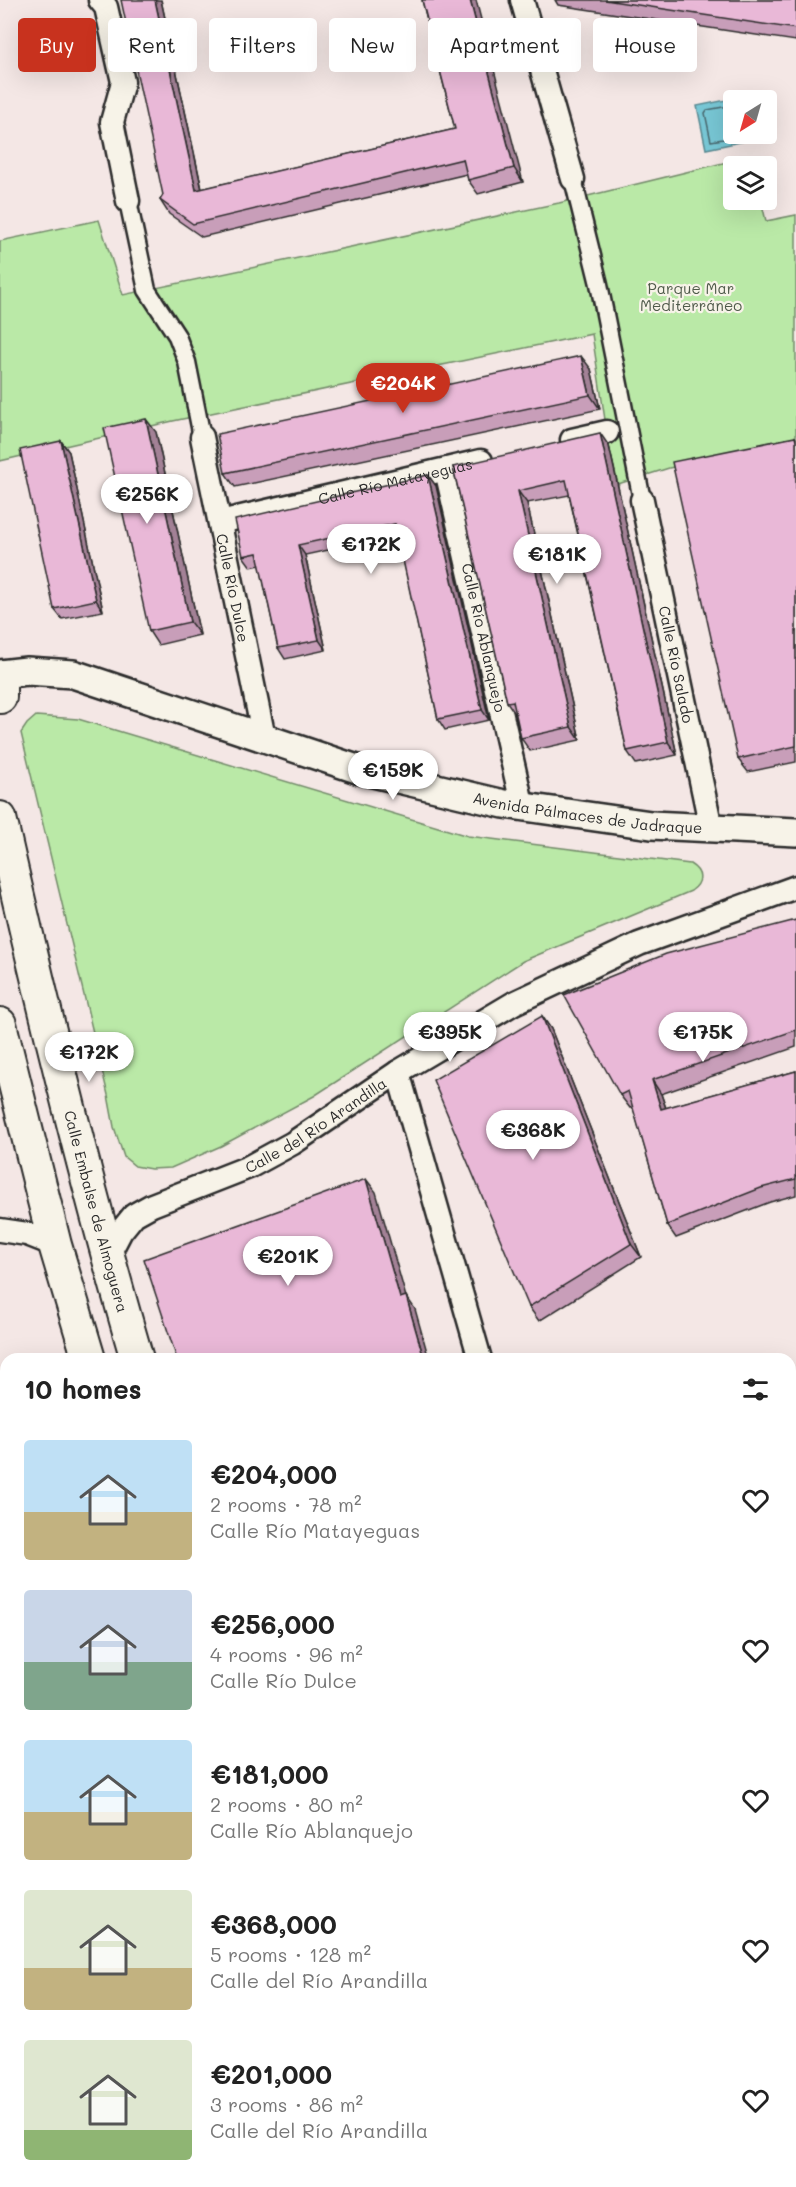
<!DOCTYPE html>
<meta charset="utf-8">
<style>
:root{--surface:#fff;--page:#f2f2f2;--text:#222;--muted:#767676;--accent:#c8321e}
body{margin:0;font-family:Mali,sans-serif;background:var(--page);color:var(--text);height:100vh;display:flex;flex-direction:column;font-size:22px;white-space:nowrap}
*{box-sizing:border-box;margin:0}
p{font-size:20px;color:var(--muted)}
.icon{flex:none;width:33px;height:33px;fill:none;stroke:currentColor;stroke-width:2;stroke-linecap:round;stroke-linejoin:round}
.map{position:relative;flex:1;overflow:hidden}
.panel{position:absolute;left:0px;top:1353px;width:796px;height:834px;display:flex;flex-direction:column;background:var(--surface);border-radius:18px 18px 0 0;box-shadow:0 6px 24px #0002}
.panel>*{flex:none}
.top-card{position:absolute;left:18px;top:18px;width:760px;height:54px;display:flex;gap:12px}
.needle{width:39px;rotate:217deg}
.tools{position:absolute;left:723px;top:90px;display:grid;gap:12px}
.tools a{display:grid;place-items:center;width:54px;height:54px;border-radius:6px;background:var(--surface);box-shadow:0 6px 24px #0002;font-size:30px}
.price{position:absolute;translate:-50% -51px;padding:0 14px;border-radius:21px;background:#fff;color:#222;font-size:20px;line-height:39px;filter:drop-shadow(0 2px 3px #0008)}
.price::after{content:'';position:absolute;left:50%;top:36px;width:18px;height:14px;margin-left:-9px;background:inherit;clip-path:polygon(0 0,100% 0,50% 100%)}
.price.active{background:var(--accent);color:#fff}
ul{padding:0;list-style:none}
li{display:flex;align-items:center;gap:18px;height:150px;padding:0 24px}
li span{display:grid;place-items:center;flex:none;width:168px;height:120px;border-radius:6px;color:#555}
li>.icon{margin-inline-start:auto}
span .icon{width:72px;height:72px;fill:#fffc;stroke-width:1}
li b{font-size:26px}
h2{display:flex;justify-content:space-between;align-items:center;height:72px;padding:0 24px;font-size:26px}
.pill{padding:0 21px;border-radius:6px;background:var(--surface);box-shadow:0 6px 24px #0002;font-size:21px;line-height:54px}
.pill.active{background:var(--accent);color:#fff}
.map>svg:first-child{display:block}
.green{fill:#bae9a7;stroke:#728a69;stroke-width:1.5}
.water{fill:#78c7d5;stroke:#598991;stroke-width:1.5}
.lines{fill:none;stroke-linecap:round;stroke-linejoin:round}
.shore{stroke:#4a696f;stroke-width:1.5}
.pedestrian-casing{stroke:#2b2b2b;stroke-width:21}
.minor-casing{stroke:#2b2b2b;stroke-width:27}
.tertiary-casing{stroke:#2b2b2b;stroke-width:32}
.secondary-casing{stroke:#2b2b2b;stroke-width:36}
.pedestrian{stroke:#f7f3e8;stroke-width:16}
.minor{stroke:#f7f3e8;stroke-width:22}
.tertiary{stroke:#f7f3e8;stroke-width:27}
.secondary{stroke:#f7f3e8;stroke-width:32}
.wall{fill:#c89eb9;stroke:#2b2b2b;stroke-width:1.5}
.shaded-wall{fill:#a38196;stroke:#2b2b2b;stroke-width:1.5}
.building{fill:#e9b8d7;stroke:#2b2b2b;stroke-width:1.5}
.labels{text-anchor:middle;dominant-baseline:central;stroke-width:4.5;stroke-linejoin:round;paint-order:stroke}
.park-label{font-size:15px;fill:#4f5a4a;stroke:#f7f3e8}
.street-label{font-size:15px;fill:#2b2b2b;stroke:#f7f3e8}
</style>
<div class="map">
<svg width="796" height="2187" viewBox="0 0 796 2187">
<rect width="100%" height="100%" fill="#f4e7e5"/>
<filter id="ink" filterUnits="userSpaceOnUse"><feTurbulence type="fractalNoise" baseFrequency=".0167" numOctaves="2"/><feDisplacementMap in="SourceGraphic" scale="12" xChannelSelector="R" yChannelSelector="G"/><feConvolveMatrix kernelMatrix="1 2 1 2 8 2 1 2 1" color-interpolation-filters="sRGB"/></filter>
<g filter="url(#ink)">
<path class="green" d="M752,156l2,10h-20v34h27l5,21 30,-6v227l-127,26 -51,16 -9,-38 -17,-112 -419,87 -173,40v-220l99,-21 24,75 436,-92z
M36,716l42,3 390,117 222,28c13,8 13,19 1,27l-168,70 -209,135 -93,50 -50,22 -20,1 -16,-3 -11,-9 -10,-30 -6,-32 -87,-362 6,-9z"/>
<path class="water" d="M736,98l1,2h-3v34h9l2,7 -39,8 -9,-43z"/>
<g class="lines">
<path class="shore" d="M734,105l-27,5 -2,3 6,28 25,-4 2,-3"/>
<g class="pedestrian-casing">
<path id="pedestrian" d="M573,179l26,105 43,216
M128,201l19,89 30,46 10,26 15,75"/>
</g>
<g class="minor-casing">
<g id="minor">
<path d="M100,0l6,7 17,75 -11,40 16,79"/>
<path d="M522,0l51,179"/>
<path id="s1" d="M202,437l62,301"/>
<path d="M572,440l35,-8"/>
<path id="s2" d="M446,470l77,338"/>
<path id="s3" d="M642,500l69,328"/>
<path id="s4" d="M220,522l261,-61"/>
<path d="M398,1072l82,287"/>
<path d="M0,1230l27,4 28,11"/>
<path id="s5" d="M109,1254l12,-23 13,-16 18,-10 97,-38 44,-24 105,-71 116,-69 125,-59 157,-57"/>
<path d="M0,2165l6,10"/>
<path d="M613,2187l4,-6"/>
</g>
</g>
<g class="tertiary-casing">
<g id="tertiary">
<path id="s6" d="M0,674l27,-3 46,3 287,96 144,34 147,21 145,7"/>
</g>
</g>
<g class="secondary-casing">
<g id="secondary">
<path d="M0,683v14"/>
<path id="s7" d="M0,818c41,181 85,363 137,541"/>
<path d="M0,1024l55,221 34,114"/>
<path d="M0,1879h6"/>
<path d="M0,1908h6"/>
<path d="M790,1999l6,1"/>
<path d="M790,2034l6,3"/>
</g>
</g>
<use href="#pedestrian" class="pedestrian"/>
<use href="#minor" class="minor"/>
<use href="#tertiary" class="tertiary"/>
<use href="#secondary" class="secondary"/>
</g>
<path class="wall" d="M161,0l41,189 253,-60 -33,-129 101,182 -45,12 -10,-14 -1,-6 -265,63 -33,-23 -9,-14 3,-5z
M555,0h241v41l-238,-36z
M591,369l9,40 -365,78 -10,-14z
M156,432l44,203 -42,10 -9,-14z
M795,437l1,1v324l-48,10 -10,-13z
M61,441l8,11 34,159 -41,8 -8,-10z
M609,446l68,309 -41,9 -9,-13 -58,-256 -42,8 53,237 -50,11 -9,-13 -5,-23 -9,-13 -54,-235z
M428,475l8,11 53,234 -44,10 -7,-11 -40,-184 -93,20 21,95 -41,9 -7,-11 -18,-83 -9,2 -8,-11z
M796,920v127l-135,47 5,14 130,-37v124l-26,7 -94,36 -9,-13 -34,-118 -3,1 -10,-13z
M542,1016l9,13 90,228 -102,64 -10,-14z"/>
<path class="shaded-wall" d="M155,0h6l44,204 -9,-14z
M470,0h6l47,182 -9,-14z
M581,356l10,13 9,40 -10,-14z
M146,419l10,13 44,203 -10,-13z
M600,433l9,13 68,309 -9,-13z
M61,441l8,11 34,159 -7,-11z
M428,475l8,11 53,234 -7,-10z
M518,491l9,12 53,237 -9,-13z
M298,545l7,10 21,95 -7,-10z
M542,1016l9,13 90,228 -10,-13z
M652,1080l9,14 10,29 -10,-14z
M366,1179l10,13 34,119 -10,-13z
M406,1296l9,13 14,50h-5z"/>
<path class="building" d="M121,0h34l41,190 259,-61 -33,-129h48l44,168 -46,12 -5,-21 -270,65 -33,-24 3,-5z
M605,0h191v29z
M581,356l9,39 -365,78 -8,-39z
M146,419l44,203 -41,9 -45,-203z
M600,433l68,309 -41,9 -61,-271 -48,11 53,236 -50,11 -8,-37 -6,1 -54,-235z
M795,437l1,4v305l-58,13 -66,-297z
M61,441l35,159 -42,9 -34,-159z
M428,475l54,235 -44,9 -43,-195 -97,21 21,95 -41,8 -21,-95 -14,3 -8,-36z
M796,920v110l-144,50 9,29 135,-38v108l-35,9 -94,37 -39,-134 -8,4 -56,-100 102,-41z
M542,1016l89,228 -102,63 -96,-227z
M366,1179l34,119 6,-2 18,63h-247l-33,-100z"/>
</g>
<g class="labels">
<g class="park-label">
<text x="691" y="288">Parque Mar<tspan x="691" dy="17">Mediterráneo</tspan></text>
</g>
<g class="street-label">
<text stroke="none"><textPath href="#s4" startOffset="180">Calle Río Matayeguas</textPath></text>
<text stroke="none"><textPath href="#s1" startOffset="154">Calle Río Dulce</textPath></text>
<text stroke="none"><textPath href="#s2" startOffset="172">Calle Río Ablanquejo</textPath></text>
<text stroke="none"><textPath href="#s3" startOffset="168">Calle Río Salado</textPath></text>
<text stroke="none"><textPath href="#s6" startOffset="608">Avenida Pálmaces de Jadraque</textPath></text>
<text stroke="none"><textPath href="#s5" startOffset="250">Calle del Río Arandilla</textPath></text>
<text stroke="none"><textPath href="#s7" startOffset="405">Calle Embalse de Almoguera</textPath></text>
</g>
</g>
</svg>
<div class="tools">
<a><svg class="needle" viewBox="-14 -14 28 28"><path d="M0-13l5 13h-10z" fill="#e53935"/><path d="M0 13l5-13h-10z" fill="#767676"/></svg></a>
<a><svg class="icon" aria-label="layers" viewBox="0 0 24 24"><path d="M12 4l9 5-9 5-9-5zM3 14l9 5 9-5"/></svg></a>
</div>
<b class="price active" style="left:403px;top:414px">€204K</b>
<b class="price" style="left:147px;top:525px">€256K</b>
<b class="price" style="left:371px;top:575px">€172K</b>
<b class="price" style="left:557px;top:585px">€181K</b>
<b class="price" style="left:393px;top:801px">€159K</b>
<b class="price" style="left:450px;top:1063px">€395K</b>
<b class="price" style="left:703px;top:1063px">€175K</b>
<b class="price" style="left:89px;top:1083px">€172K</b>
<b class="price" style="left:533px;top:1161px">€368K</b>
<b class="price" style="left:288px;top:1287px">€201K</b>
<div class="top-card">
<a class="pill active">Buy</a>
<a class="pill">Rent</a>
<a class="pill">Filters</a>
<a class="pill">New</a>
<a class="pill">Apartment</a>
<a class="pill">House</a>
</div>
<section class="panel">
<h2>10 homes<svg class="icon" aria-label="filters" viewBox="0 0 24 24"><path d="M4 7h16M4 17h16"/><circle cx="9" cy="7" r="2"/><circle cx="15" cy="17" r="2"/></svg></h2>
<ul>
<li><span style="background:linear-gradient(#bfe0f5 60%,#c2b280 0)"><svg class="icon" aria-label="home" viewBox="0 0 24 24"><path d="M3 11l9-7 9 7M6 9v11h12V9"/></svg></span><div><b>€204,000</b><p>2 rooms · 78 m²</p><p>Calle Río Matayeguas</p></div><svg class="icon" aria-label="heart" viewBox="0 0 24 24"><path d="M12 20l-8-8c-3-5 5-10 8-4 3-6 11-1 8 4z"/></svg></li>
<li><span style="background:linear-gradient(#c9d6e8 60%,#7fa58c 0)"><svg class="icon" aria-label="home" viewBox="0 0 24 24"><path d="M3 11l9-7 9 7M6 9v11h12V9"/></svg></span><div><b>€256,000</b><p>4 rooms · 96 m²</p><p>Calle Río Dulce</p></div><svg class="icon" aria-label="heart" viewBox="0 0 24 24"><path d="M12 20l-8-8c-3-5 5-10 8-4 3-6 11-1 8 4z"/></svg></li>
<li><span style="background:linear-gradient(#bfe0f5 60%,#c2b280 0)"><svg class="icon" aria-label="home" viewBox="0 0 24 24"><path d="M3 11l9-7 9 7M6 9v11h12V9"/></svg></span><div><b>€181,000</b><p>2 rooms · 80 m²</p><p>Calle Río Ablanquejo</p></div><svg class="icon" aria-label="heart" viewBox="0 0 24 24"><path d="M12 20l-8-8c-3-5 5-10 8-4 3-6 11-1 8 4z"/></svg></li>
<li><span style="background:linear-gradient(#dfe7d0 65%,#c2b280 0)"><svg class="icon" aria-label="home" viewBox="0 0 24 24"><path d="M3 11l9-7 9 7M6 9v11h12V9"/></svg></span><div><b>€368,000</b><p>5 rooms · 128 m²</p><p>Calle del Río Arandilla</p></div><svg class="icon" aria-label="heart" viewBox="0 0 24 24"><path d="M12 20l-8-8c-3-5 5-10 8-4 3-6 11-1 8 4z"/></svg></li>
<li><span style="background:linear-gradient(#dfe7d0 75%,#8fb573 0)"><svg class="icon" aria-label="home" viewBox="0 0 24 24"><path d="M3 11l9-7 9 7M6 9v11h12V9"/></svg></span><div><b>€201,000</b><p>3 rooms · 86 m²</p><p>Calle del Río Arandilla</p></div><svg class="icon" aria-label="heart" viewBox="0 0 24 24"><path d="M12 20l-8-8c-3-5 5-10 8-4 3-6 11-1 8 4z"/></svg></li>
</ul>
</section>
</div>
